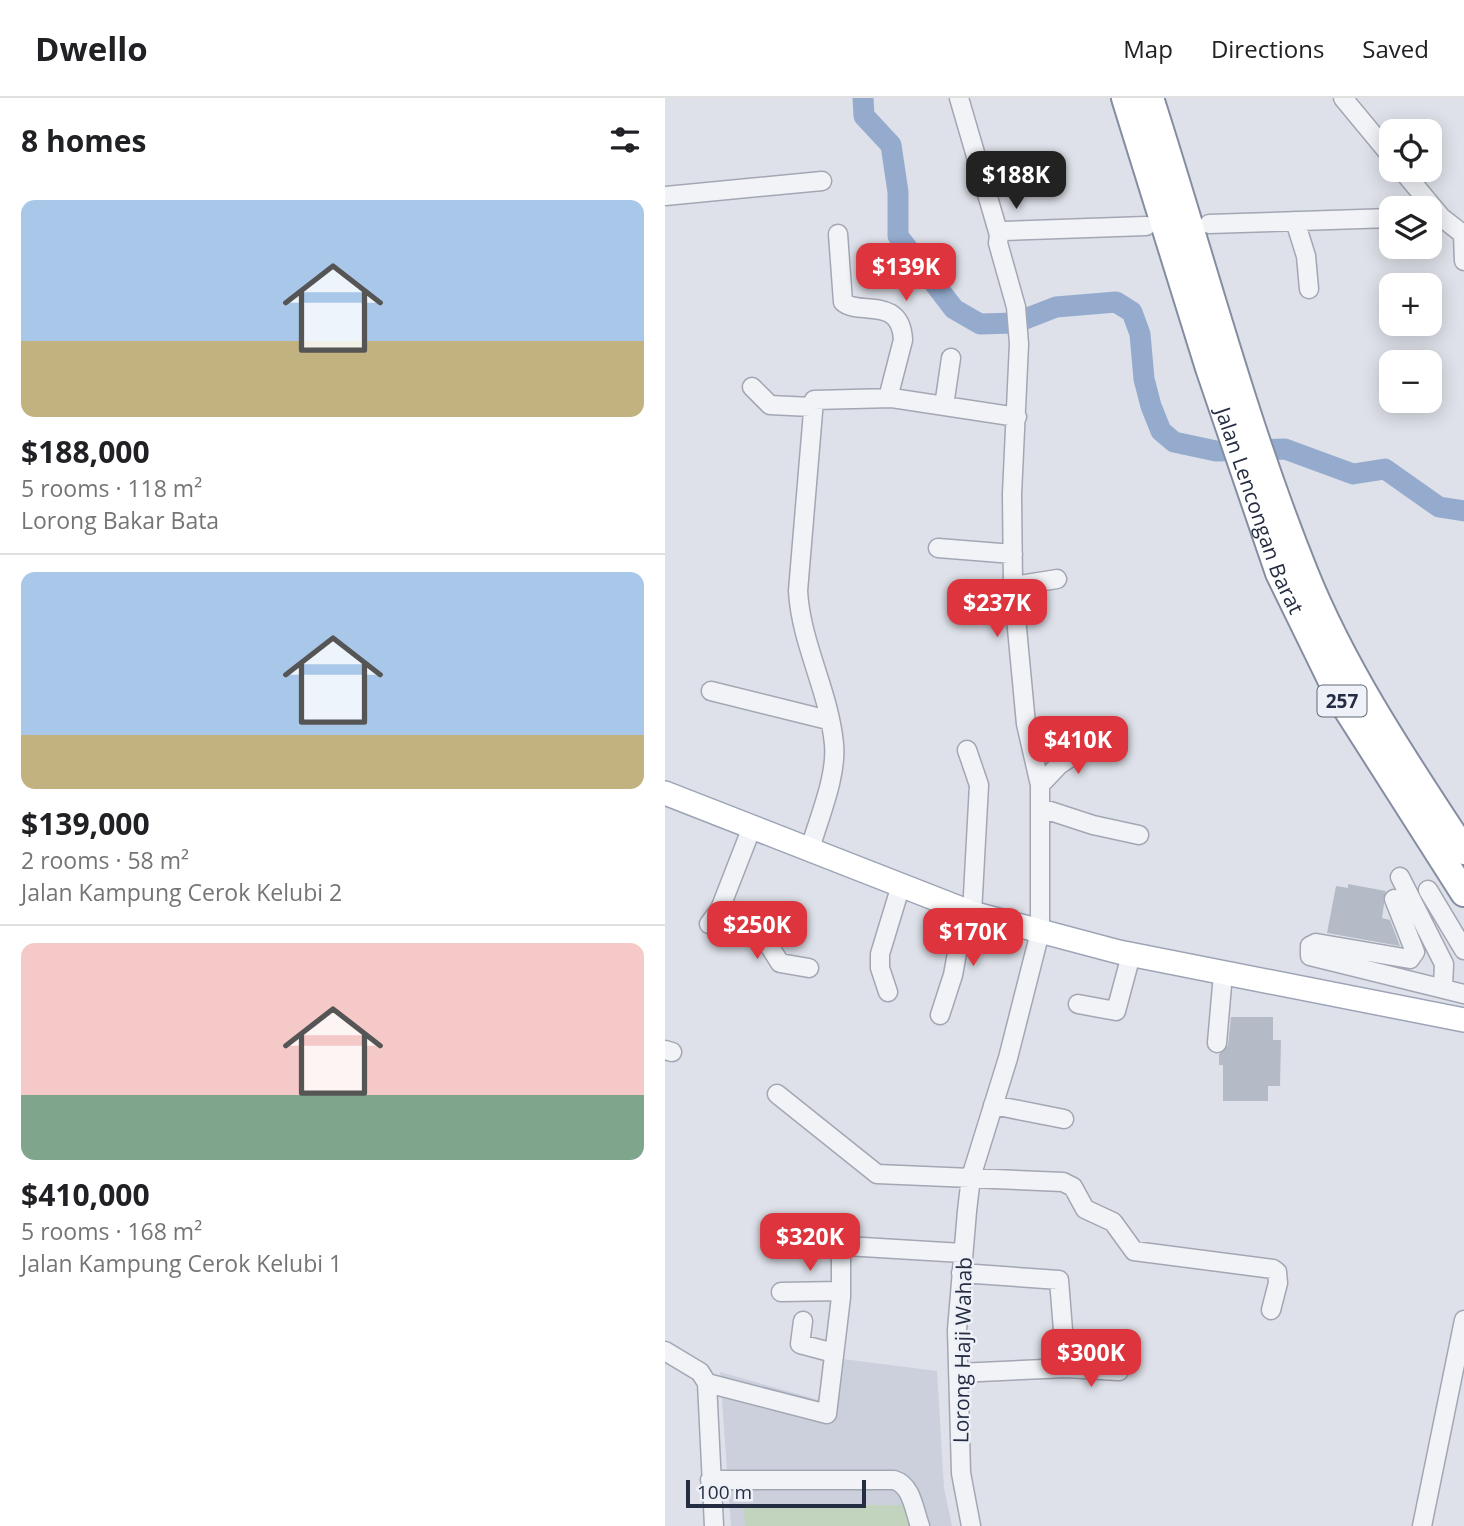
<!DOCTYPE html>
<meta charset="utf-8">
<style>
:root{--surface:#fff;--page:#f2f2f2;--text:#202124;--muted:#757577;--line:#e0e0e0;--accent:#dd343e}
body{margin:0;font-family:"Open Sans",sans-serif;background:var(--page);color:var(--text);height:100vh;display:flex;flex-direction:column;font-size:26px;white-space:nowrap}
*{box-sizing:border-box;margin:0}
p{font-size:23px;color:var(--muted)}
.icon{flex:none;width:38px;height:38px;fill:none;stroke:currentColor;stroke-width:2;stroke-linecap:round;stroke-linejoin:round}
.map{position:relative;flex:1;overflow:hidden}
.details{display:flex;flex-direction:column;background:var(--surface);width:665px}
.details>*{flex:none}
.controls{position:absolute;left:714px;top:21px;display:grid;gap:14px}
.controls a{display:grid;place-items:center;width:63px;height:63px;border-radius:14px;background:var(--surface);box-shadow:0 4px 18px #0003;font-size:35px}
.scale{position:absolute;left:21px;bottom:18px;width:180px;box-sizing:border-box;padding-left:7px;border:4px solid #252d42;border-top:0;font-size:19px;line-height:24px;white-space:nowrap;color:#252d42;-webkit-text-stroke:5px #eef1f7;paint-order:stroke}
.price{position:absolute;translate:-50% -60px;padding:0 16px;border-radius:14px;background:var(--accent);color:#fff;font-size:23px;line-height:46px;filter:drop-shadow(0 2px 4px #0008)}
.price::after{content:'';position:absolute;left:50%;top:42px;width:21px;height:16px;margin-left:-10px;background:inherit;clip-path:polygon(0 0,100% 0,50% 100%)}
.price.selected{background:#222;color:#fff}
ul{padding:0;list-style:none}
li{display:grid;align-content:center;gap:14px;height:371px;padding:0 21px}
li+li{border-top:2px solid var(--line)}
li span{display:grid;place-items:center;height:217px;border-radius:14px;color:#555}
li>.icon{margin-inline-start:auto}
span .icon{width:126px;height:126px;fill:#fffc;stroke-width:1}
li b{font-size:30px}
h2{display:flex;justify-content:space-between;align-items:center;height:84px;padding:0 21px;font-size:30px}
header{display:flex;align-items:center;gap:42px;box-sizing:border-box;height:98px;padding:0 35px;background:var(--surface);border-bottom:2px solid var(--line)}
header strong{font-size:33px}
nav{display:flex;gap:38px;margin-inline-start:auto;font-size:24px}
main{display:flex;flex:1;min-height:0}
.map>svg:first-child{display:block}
.built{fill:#ccd0dc}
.green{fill:#c2d4be}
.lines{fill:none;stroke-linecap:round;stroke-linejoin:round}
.river{stroke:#95abce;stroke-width:21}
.building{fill:#b5bac7}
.minor-casing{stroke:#a3a7b4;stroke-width:21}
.major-casing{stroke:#9ca4b6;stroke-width:26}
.highway-casing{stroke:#848da2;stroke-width:30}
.minor{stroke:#f1f3f7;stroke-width:18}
.major{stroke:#fff;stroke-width:23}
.highway{stroke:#fff;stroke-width:26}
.labels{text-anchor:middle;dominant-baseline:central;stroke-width:5;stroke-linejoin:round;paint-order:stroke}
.shield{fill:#eef1f7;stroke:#616878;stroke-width:2}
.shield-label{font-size:19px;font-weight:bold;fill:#252d42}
.street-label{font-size:21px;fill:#252d42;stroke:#eef1f7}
</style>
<header>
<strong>Dwello</strong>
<nav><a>Map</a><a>Directions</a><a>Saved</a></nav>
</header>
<main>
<section class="details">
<h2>8 homes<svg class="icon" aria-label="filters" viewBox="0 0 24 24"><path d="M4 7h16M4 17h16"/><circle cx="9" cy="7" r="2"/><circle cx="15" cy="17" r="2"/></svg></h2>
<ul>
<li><span style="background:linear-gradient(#a9c7e8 65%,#c2b280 0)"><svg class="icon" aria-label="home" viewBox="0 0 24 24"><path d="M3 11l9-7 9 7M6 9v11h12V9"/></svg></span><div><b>$188,000</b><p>5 rooms · 118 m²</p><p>Lorong Bakar Bata</p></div></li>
<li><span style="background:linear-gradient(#a9c7e8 75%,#c2b280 0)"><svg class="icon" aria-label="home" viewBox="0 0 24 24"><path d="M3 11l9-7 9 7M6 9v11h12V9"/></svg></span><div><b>$139,000</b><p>2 rooms · 58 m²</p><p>Jalan Kampung Cerok Kelubi 2</p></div></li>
<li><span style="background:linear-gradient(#f6c9c9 70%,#7fa58c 0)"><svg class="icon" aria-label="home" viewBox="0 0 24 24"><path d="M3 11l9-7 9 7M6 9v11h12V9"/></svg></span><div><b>$410,000</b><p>5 rooms · 168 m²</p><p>Jalan Kampung Cerok Kelubi 1</p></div></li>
</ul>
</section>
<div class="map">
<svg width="799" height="1428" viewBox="0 0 799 1428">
<rect width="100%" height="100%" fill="#dee1e9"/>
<path class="built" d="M170,1260l102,13 7,117 8,38h-221l-11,-154 99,28z"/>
<path class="green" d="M79,1407h162l6,21h-167z"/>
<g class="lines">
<path class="river" d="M198,0l1,18 27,29 7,47v44l56,73 26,15 35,-1 41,-16 60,-5 16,10 8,22 4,45 7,27 10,25 13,11 42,9 69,-2 68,25 32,-5 54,38 25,4"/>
</g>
<path class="building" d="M683,786l38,7 -4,27 8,2 10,26 -73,-13 9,-47 12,2z
M566,919h42v23h8l-1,46h-12v15h-45v-36h-4v-11l9,-9z"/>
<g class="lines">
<g class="minor-casing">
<path id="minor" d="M294,0l40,137
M678,0l48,58
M737,72l39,47 23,18
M0,98l157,-15
M630,123l11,35 3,33
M544,126l182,-6
M173,136l5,68c15,14 58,-7 60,38l-15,58
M798,137l1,26
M87,289l18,18 41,2
M279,308l7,-48
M273,450l75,6
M348,488l44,-7
M46,593l117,29
M375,687l19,-20 34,-23
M376,710l52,17 46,10
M145,751c9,-32 27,-72 24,-105 -5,-53 -33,-100 -36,-153l16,-191 78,-2 125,19
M735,779l44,87 -1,23
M763,792l36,60
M729,801l21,53 -5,7 -94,-16 -6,3v10l154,38
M55,811l38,19 22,35 29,5
M44,826l11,-15 32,-82
M223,894l-8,-24v-14l21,-69
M413,906l38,7 15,-56
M275,917l13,-40 6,-33 13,-29 7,-128 -12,-35
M552,945l6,-69
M0,952l7,2
M112,996l100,80 186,8 10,5 12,22 28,13 21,29 139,18 4,3 1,11 -7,27
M328,1007l71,14
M296,1175l98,7 7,88
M116,1194l60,-1
M138,1223l-3,23 34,9
M0,1253l35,21 7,11 7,143
M293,1275l108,-5 53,3
M42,1285l120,31 14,-117v-49l5,-2 116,7
M45,1382h184c18,5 20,30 26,46
M306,1428l-10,-53 -4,-143 10,-119 4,-34 37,-119 32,-126v-147l-14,-61 -13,-138 -1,-92 7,-150 -3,-37 -18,-64 1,-8 5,-4 142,-5
M757,1428l42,-206"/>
</g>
<g class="major-casing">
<path id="major" d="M0,695l307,120 147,39 345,68"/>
</g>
<g class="highway-casing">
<g id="highway">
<path id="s1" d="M460,0l84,270 70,205 62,127 123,193"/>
<path d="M485,0c51,158 92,319 154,473 40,100 101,190 160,280"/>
</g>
</g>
<use href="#minor" class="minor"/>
<use href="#major" class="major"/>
<use href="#highway" class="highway"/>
</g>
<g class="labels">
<rect class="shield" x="652.5" y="587.5" width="49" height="31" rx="5"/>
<g class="shield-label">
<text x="677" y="603">257</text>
</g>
<g class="street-label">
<text stroke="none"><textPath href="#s1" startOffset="434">Jalan Lencongan Barat</textPath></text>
<text transform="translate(297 1252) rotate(-89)">Lorong Haji Wahab</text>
</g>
</g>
</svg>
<div class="controls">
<a><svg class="icon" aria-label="locate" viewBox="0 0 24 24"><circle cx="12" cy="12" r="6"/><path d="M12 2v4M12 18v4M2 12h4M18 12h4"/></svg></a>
<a><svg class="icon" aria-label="layers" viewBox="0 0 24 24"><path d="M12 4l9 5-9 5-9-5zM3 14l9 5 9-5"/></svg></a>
<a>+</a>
<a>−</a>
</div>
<div class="scale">100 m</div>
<b class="price selected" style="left:351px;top:113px">$188K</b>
<b class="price" style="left:241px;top:205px">$139K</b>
<b class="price" style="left:332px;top:541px">$237K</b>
<b class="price" style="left:413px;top:678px">$410K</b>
<b class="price" style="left:92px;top:863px">$250K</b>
<b class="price" style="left:308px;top:870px">$170K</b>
<b class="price" style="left:145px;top:1175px">$320K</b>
<b class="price" style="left:426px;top:1291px">$300K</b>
</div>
</main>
